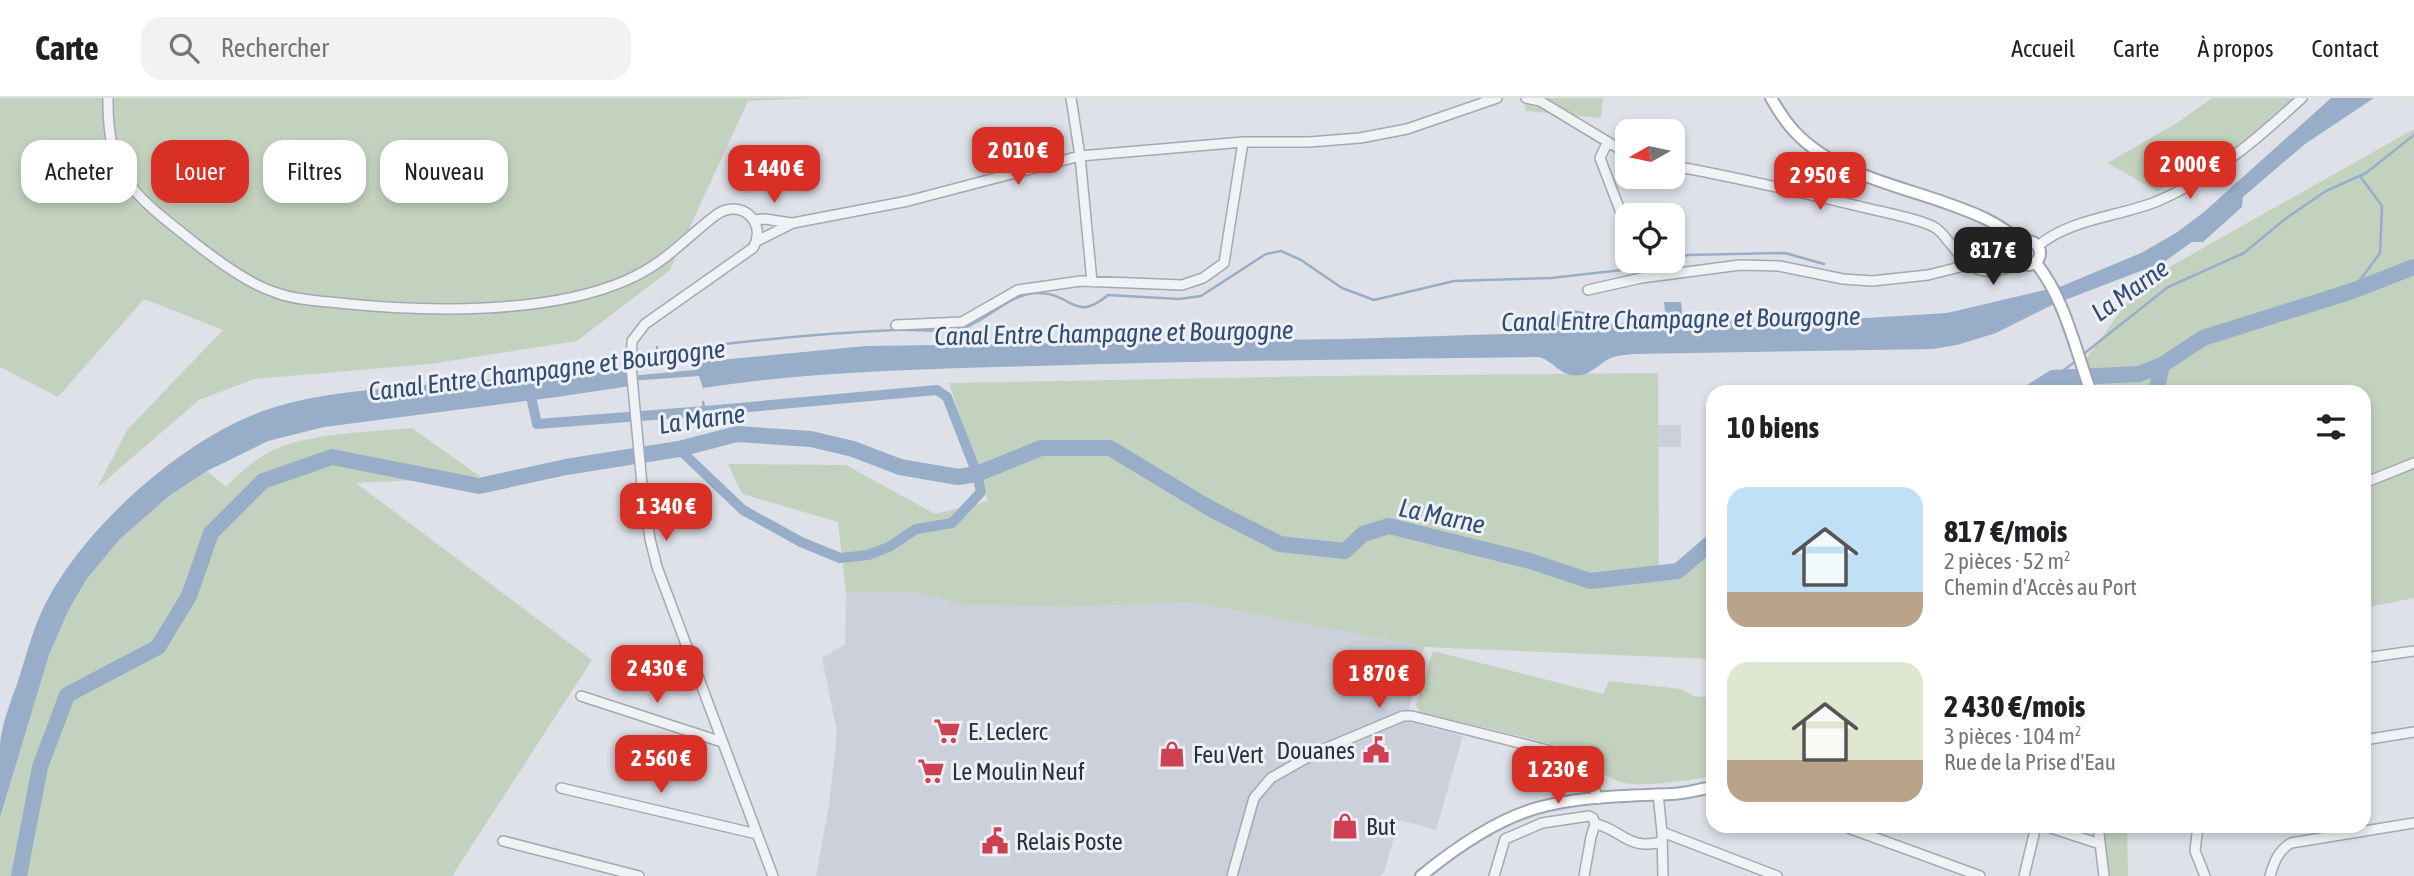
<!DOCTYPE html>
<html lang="fr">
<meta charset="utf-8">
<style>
:root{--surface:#fff;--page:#f2f2f2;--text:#202124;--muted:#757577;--line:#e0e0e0;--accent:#d93025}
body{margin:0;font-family:"Asap Condensed",sans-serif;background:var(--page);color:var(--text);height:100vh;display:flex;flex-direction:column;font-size:26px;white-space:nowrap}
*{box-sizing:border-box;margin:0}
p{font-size:23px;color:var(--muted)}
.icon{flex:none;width:38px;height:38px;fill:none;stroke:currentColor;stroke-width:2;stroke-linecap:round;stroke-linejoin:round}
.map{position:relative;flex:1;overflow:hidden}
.drawer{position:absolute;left:1706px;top:287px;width:665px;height:448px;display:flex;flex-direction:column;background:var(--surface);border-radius:21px;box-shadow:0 4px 10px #0003}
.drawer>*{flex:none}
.guide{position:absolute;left:21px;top:42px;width:665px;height:63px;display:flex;gap:14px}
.needle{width:46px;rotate:261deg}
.tools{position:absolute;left:1615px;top:21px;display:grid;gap:14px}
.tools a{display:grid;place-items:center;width:70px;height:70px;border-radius:14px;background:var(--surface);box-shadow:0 4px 10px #0003;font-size:35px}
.price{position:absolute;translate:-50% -60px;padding:0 16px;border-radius:14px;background:var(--accent);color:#fff;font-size:23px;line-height:46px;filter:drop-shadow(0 2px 4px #0008)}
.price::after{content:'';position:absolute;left:50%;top:42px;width:21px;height:16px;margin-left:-10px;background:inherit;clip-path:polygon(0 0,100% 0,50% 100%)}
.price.on{background:#222;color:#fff}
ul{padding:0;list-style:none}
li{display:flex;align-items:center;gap:21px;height:175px;padding:0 21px}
li span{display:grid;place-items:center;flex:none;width:196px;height:140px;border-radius:21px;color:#555}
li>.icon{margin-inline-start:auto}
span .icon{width:84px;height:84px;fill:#fffc;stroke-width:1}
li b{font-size:30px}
h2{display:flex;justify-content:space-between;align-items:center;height:84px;padding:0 21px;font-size:30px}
.pill{padding:0 24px;border-radius:21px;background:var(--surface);box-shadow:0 4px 10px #0003;font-size:24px;line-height:63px}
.pill.on{background:var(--accent);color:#fff}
header{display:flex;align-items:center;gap:42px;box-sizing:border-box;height:98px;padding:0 35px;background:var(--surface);border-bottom:2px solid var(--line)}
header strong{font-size:33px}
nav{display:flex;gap:38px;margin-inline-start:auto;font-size:24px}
.search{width:490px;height:63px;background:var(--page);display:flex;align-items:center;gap:18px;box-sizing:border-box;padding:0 24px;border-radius:21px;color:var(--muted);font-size:26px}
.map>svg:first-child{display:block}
.built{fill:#ccd0da}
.green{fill:#c3d2bf}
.water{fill:#98aec8}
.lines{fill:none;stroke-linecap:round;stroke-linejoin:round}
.stream{stroke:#98aec8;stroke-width:2.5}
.canal{stroke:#98aec8;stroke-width:10}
.river{stroke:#98aec8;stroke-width:16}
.minor-casing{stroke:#a3a8b2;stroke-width:12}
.major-casing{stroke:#9da5b3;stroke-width:14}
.minor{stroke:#f1f2f6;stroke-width:9}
.major{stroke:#fff;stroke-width:10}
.labels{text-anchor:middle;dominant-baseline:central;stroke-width:6;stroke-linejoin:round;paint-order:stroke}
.poi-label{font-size:24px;fill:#272f3e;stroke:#edf0f5;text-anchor:start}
.water-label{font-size:26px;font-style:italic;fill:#314c72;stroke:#edf0f5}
</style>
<header>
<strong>Carte</strong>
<div class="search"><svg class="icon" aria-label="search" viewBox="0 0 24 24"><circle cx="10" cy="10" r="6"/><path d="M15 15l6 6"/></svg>Rechercher</div>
<nav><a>Accueil</a><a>Carte</a><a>À propos</a><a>Contact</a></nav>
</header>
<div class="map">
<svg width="2414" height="778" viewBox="0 0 2414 778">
<rect width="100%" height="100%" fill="#dee1e8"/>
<path class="built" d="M1655,327h26v22h-26z
M846,494l74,1 43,12 106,2 122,-5 233,45 -18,74 57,15 -27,94 -37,-10 -15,52 -4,4h-564l13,-71 8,-73 -15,-74 23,-14z"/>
<path class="green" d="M0,0h812l-64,3 -78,169 -93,71 -147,23 -176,15 -55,21 -102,88 30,-58 96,-100 -79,-31 -86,98 -58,-30z
M1524,0h79l-2,20 -75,-7z
M2212,0h82l-43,40 -94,53 -50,-28 70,-40z
M2414,31v469l-50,10v-216h-302l79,-109z
M1658,275l1,199 54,-16v103l-289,-12 -233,-45 -122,5 -106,-2 -44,-12 -73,-1 -8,-70 -96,-28 -14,-30 118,1 89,49 53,-13 -39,-118 371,-7z
M412,330l69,49 -125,6 236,177 -140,216h-452v-57l49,-164 19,-45 18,-30 34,-41 49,-43 38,-25 19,16c14,-14 28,-28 47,-37 37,-17 98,-18 139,-22z
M1433,553l170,43 6,-13 72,8 13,7 19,2v78c-16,3 -33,5 -49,7 -33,3 -59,4 -75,-30l-169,-41 -4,-7z
M2101,728h26l1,50h-20z"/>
<path class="water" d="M2331,0h43l-69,46 -62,53 -1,10 -39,35h-11l-28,20 -112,43 -56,28 -39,12 -24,4 -300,5c-7,1 -15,1 -22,4 -14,6 -21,20 -39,17 -14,-2 -21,-16 -34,-18 -168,2 -335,4 -503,9 -111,3 -222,5 -332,22l-4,-12 -69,5v5l-73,11 -233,30 -56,14 -61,30 -38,25 -49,43 -34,41 -18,31 -19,44 -49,163c0,-24 0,-49 0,-74 2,-22 12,-45 19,-66 7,-22 13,-45 22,-65 37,-82 144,-177 228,-204 51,-17 105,-19 157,-24 68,-6 134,-11 202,-14l2,5 64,-6 5,-1v-7l167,-16 481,-7 188,-6c12,-3 20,-18 33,-24l16,3 18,13 64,-5 -2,-18h17l2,18 69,-1 2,8 6,-1 1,-6 106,-2 80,-5 115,-27 79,-33 35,-20 28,-21z"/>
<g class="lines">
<path class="stream" d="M1673,160l15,-3 97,-2 39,11
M2352,193l28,-38 2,-47 -22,-30
M699,249c65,-8 130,-14 196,-17 17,-1 55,3 69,-2 26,-9 46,-36 76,-35 32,1 35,30 68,2l71,4 22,-3 65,-42 15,-3 20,9 41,28 32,12 80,-19 97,-3 71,-8 40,-9
M642,255l14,-1 1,-5
M2081,258l87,-69 76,-34 41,-34 41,-28 40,-18 48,-38
M2053,280l23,-17
M703,304l2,9"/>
<path class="canal" d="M530,294l7,32 168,-13 232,-21 10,7 30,77 4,18 -29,31 -36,6 -27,18 -21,8 -28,3 -39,-16 -58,-32 -64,-61"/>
<path class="river" d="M2031,294l22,-14 86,-4 23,-9 41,-27 149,-47 62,-24
M2156,294l6,-27
M19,778l21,-109 27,-72 91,-48 31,-51 22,-63 52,-52 69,-24 147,29 87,-19 113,-18 58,-15 74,5 42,10 47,18 58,10 19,-3 64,-26h69l101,61 69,35 65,7 18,-17 26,-8 141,35 60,20 88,-10 35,-30"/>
<g class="minor-casing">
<path id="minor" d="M108,0c-1,78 26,97 83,142 24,19 57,44 86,53 19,7 42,8 62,10 85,9 209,12 288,-23 40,-18 56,-40 89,-65 25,-18 52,8 37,33l-108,76 -13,17 -1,25 11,119 8,54 7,28 116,309
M1071,0l9,58 12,126
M1526,0l14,3 88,53
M1607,45l-7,15 26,68
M1673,68c64,11 126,26 189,41 19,5 55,11 72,20 6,3 11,10 15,15 24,30 35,38 72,20
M754,122l11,-1 26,4
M757,143l36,-18 115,-22 172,-45 163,-14h66l51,-4 47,-9 90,-31
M2038,148c33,-28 81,-29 120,-45 56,-24 100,-63 144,-103
M1588,192l53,-12 99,-13 39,1 64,13 29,2 56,-6 32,-8 5,-4
M896,227l66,-3 56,-32 63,-9 101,4 21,-7 21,-15 19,-121
M2364,385l50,-20
M2364,560l50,-7
M581,598l141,46
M2364,642l50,-8
M561,690l196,46
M1658,696l4,38 1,44
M1843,728l137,50
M2045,728l55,18
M2098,728l6,50
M2198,728l-3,25 10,25
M1662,734l115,44
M503,743l136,35
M1232,778l22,-78 17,-20 46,-26 86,-36h9l167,42 7,6 12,35
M1494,778l11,-37 37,-16 47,-7 4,2 2,6
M1584,778l7,-39 4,-13c18,2 31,20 50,20 5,0 12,-1 17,-2
M2024,778l12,-50
M2270,778c4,-14 8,-25 21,-33l123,-20"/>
</g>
<g class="major-casing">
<path id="major" d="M1771,0c7,12 15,25 25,35 38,40 100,52 150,70 28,10 53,19 75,40
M2016 155a12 12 0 1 1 24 0a12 12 0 1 1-24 0Z
M2036,165c29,36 39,86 55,129
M1421,778c33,-27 74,-56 116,-68 43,-12 90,-12 134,-14 14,0 28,-5 42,-7"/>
</g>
<use href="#minor" class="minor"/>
<use href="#major" class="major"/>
</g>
<defs>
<g id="supermarket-bare" transform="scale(2.1)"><path d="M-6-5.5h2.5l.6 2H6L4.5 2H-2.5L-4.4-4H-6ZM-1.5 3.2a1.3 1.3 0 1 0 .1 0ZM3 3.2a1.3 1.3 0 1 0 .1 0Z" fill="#ce4152" stroke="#edf0f5" stroke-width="2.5" paint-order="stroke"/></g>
<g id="civic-bare" transform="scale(2.1)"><path d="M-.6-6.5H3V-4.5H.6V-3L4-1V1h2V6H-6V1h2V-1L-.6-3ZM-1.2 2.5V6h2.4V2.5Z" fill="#ce4152" stroke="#edf0f5" stroke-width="2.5" paint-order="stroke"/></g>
<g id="shop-bare" transform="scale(2.1)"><path d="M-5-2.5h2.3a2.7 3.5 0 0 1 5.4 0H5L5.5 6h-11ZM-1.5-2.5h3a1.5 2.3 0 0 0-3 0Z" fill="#ce4152" stroke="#edf0f5" stroke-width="2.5" paint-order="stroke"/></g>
</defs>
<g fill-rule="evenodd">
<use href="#supermarket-bare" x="947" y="633"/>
<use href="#civic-bare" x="1376" y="652"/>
<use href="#shop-bare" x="1172" y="656"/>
<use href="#supermarket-bare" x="931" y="673"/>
<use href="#shop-bare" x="1345" y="728"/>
<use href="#civic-bare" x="995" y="743"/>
</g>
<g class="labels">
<g class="poi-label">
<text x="968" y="633">E. Leclerc</text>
<text x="1355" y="652" text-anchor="end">Douanes</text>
<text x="1193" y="656">Feu Vert</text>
<text x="952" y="673">Le Moulin Neuf</text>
<text x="1366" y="728">But</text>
<text x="1016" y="743">Relais Poste</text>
</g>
<g class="water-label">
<text transform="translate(2130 192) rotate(-35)">La Marne</text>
<text transform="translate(1681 221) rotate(-1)">Canal Entre Champagne et Bourgogne</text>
<text transform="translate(1114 235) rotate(-1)">Canal Entre Champagne et Bourgogne</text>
<text transform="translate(547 272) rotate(-7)">Canal Entre Champagne et Bourgogne</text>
<text transform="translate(702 321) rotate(-8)">La Marne</text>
<text transform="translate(1442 418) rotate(12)">La Marne</text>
</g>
</g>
</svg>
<div class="tools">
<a><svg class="needle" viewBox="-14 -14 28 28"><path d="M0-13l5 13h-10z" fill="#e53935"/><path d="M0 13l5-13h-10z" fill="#757577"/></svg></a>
<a><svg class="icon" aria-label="locate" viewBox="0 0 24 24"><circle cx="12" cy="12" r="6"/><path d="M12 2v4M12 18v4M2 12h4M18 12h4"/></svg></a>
</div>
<b class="price" style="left:1018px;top:89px">2 010 €</b>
<b class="price" style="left:2190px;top:103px">2 000 €</b>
<b class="price" style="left:774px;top:107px">1 440 €</b>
<b class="price" style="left:1820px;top:114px">2 950 €</b>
<b class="price on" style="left:1993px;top:189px">817 €</b>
<b class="price" style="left:666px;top:445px">1 340 €</b>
<b class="price" style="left:657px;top:607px">2 430 €</b>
<b class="price" style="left:1379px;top:612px">1 870 €</b>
<b class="price" style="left:661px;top:697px">2 560 €</b>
<b class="price" style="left:1558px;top:708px">1 230 €</b>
<div class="guide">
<a class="pill">Acheter</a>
<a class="pill on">Louer</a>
<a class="pill">Filtres</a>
<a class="pill">Nouveau</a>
</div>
<section class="drawer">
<h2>10 biens<svg class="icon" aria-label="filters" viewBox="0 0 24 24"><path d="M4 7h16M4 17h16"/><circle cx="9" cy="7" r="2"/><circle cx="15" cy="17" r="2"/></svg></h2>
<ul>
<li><span style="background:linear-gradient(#bfe0f5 75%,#b9a48a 0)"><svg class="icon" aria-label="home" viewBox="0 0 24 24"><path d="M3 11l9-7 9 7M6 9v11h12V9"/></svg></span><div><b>817 €/mois</b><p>2 pièces · 52 m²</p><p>Chemin d'Accès au Port</p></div></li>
<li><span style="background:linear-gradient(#dfe7d0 70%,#b9a48a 0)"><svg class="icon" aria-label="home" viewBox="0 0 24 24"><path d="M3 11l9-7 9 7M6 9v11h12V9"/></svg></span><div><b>2 430 €/mois</b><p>3 pièces · 104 m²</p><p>Rue de la Prise d'Eau</p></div></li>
</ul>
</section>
</div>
